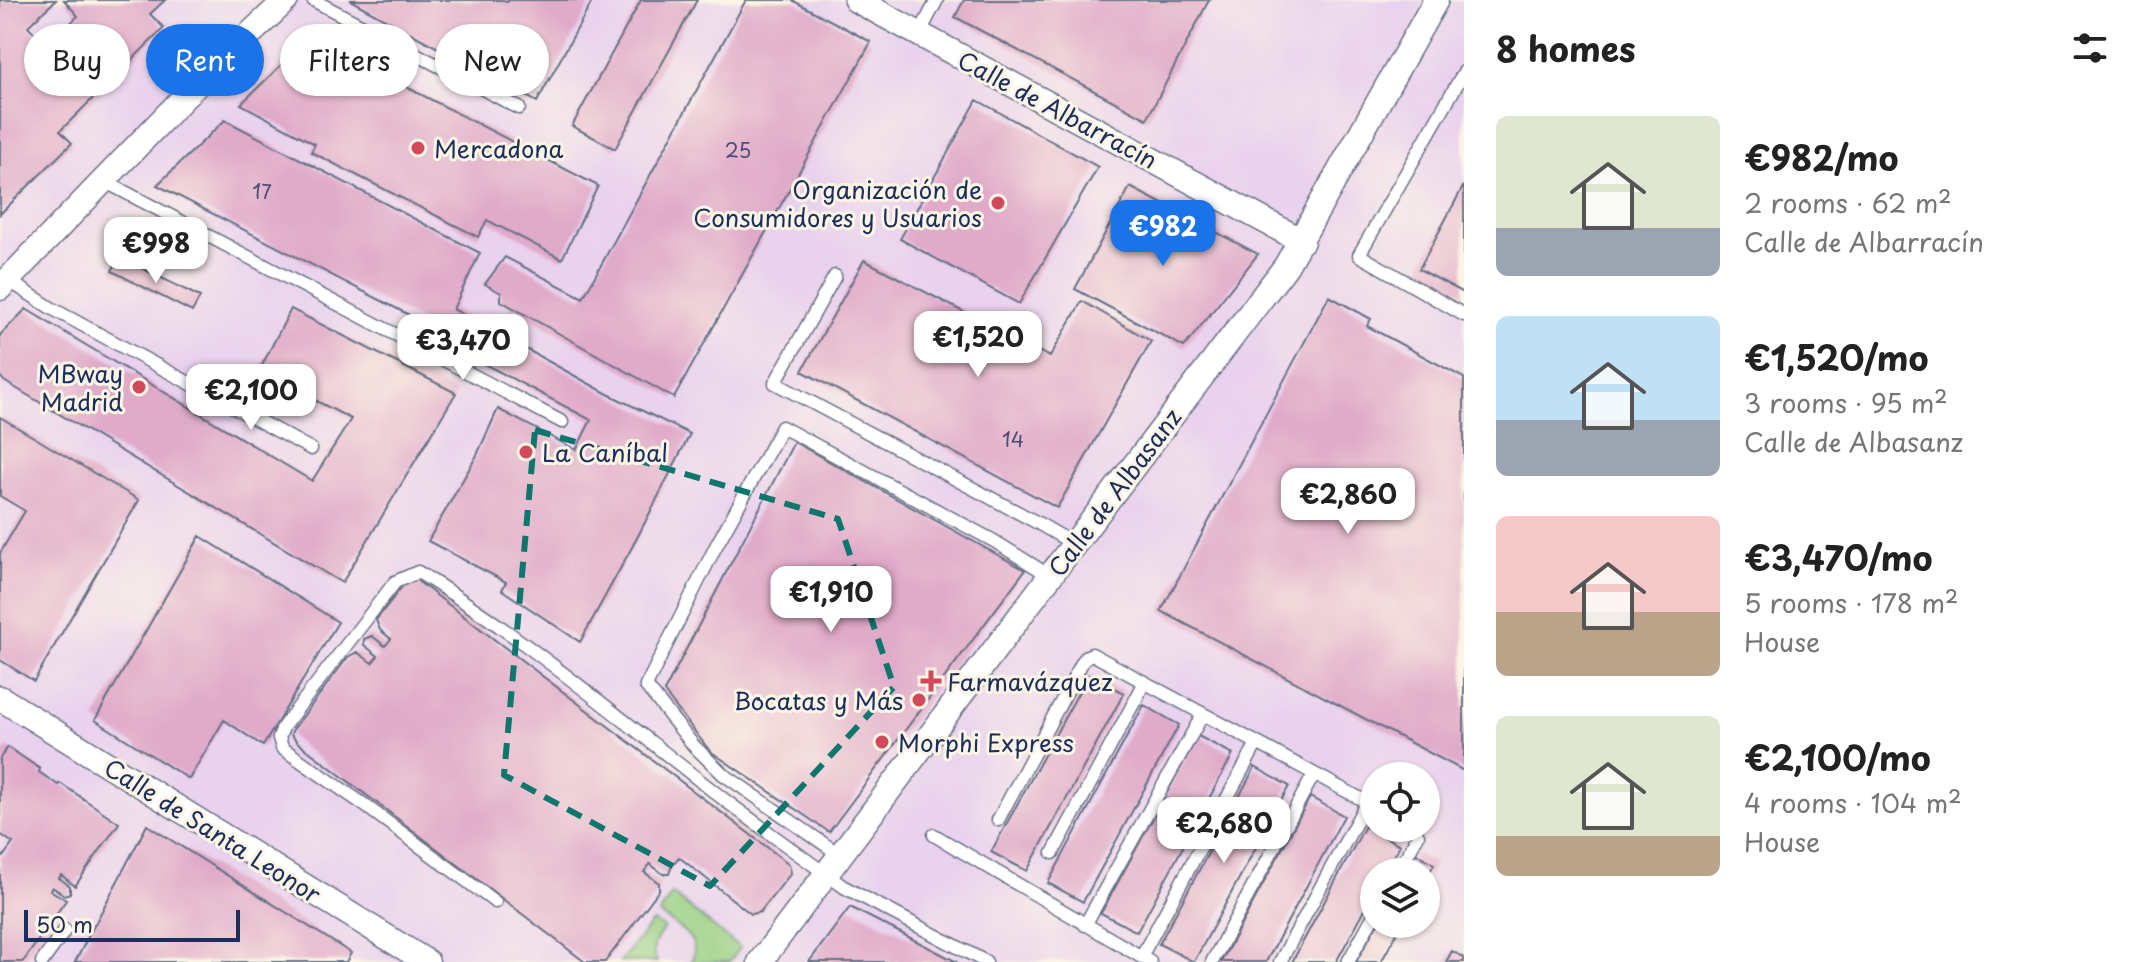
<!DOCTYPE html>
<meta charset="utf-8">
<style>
:root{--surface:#fff;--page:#f2f2f2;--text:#222;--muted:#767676;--accent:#1a73e8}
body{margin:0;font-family:"Playpen Sans",sans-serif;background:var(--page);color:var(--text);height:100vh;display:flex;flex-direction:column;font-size:30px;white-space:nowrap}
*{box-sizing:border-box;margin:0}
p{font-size:26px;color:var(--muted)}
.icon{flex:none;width:44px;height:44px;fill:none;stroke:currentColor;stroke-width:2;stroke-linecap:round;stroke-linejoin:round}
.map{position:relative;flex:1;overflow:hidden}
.drawer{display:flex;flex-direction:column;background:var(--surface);width:680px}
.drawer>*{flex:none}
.banner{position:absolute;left:24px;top:24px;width:760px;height:72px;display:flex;gap:16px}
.buttons{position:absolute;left:1360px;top:762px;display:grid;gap:16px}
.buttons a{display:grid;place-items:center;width:80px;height:80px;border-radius:50%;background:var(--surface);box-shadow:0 2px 6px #0004;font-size:40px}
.scale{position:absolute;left:24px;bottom:20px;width:216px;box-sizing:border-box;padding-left:8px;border:4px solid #1b2f5e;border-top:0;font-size:22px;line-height:28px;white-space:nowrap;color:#1b2f5e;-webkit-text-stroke:6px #fcf5e5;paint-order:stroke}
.price{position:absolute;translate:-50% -68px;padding:0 18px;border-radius:16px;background:#fff;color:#222;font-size:26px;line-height:52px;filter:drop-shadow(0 2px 4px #0008)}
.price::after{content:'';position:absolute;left:50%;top:48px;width:24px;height:18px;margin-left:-12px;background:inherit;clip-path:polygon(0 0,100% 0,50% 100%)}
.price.selected{background:var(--accent);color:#fff}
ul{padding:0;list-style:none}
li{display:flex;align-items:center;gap:24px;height:200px;padding:0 32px}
li span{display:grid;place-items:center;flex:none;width:224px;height:160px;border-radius:12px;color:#555}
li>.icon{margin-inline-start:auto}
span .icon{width:96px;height:96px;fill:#fffc;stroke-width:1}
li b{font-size:34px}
h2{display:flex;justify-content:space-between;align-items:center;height:96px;padding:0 32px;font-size:34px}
.chip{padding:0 28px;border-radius:36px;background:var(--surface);box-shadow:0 2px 6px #0004;font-size:28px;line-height:72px}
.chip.selected{background:var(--accent);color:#fff}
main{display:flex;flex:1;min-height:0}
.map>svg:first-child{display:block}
.built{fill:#e9d2ee;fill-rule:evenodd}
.green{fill:#96cf82;stroke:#587f70;stroke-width:2}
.building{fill:#e0aac9}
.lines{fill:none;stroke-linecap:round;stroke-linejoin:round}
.service-casing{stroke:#667085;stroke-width:15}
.minor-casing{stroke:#667085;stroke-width:27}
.service{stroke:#fff;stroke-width:12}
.minor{stroke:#fff;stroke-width:24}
.marked{fill:none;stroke:#0f766e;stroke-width:6;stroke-dasharray:16 10;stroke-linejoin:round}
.poi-dot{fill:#d1495b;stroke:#fcf5e5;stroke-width:3}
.labels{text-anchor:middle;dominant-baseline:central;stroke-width:6;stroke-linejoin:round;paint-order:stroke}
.number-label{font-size:20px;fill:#4c4e79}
.street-label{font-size:24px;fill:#1b2f5e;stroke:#fcf5e5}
.poi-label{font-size:24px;fill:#1b2f5e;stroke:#fcf5e5;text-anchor:start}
</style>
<main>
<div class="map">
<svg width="1464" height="962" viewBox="0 0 1464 962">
<rect width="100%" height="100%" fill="#fcf5e5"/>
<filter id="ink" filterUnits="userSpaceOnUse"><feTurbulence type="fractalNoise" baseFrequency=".0125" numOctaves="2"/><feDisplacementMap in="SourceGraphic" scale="16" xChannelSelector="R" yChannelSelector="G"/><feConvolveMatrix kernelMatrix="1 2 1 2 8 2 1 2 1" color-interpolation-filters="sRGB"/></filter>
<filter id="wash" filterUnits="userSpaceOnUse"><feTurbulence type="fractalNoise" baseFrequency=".006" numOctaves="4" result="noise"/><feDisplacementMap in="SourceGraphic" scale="32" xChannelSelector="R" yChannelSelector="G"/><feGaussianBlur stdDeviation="1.8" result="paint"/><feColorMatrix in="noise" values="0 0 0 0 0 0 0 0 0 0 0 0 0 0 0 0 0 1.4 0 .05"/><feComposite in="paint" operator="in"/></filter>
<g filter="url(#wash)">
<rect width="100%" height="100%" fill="#f1e9ce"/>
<path class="built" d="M0,0h1464v962h-1464zM1374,776h52v52h-52zM1374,872h52v52h-52z"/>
<path class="green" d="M672,894l68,54 -11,14h-38c12,-24 -15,-36 -32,-48z
M653,921l11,7c-8,11 -15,21 -7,34h-37z"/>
<g id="blocks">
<path class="building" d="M0,0h56l-28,26 18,20 32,-30 -14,-16h101l-15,14 14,14 -104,103 12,12 -72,71z
M350,0h153l4,2 2,-2h84l-56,102z
M641,0h56l-82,149 -43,-23z
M746,0h46l79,42 -197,356 -173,-97v-8l-16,-9 20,-27 78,41z
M964,0h245l-62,119 -192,-102z
M310,37l288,149 -36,73 -75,-39 -9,17 -167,-85 4,-8 -74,-40z
M977,100l121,67 -79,137 -119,-65z
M225,120l255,133 -27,56 153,84 84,41 -53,104 -57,104 -78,-52 4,-8 -78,-41 49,-86 21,-46 78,41 15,-30 -116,-61 4,-8 -322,-166z
M1464,185v108l-45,-24z
M1130,187l128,67 -74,93 -109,-58z
M119,257l81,40 -8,15 -80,-41z
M864,260l186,97 32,-56 69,40 -94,167 -255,-137z
M1329,296l42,23 -4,7 97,52v393l-303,-160z
M26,309l286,172 39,-62 -92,-48 32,-62 165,84 -114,190 -338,-202 -4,-5v-41z
M0,417l139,83 -105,181 -34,-21v-107l25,-42 -25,-15z
M794,442l231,128 -196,262 -119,-81 -46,-59z
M200,536l138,86 -75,124 -39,-26 -35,59 -94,-59z
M408,579h7l374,285 2,9 -31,39 -9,2 -72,-57 -7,8 -3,9h-6l-13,-10 -6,8 15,11v7l-54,72h-20l-288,-220 -6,-7 1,-4 56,-74 9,-5 15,11 6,-7 -14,-11v-6l8,-3 13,10 6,-7 -11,-9 -4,-10z
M1088,675l36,18 -97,178 -36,-19z
M1144,705l35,20 -96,177 -35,-19z
M1198,736l35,18 -96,178 -36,-19z
M8,747l32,22 -1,3 19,13 2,-2 59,40 -44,63 -14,-11 -2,3 11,8v7l-6,2 -12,-8 -2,3 16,10 -43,62h-23v-107l3,2 10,-14 -13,-9v-76z
M1255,767l34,19 -95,176 -35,-18z
M1310,797l34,19 -78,146h-45z
M147,825l204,128 -5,9h-271z
M1365,826l35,19 -15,27h-11v21l-38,69h-44z
M1416,853l18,11 -8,15v-7h-20z
M850,907l107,55h-148z
M1377,924h25l-21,38h-25z
M1452,951l12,7v4h-18z"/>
</g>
</g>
<g filter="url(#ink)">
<use href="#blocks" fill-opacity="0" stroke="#667085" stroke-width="2"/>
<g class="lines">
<g class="service-casing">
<path id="service" d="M313,0l206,108
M919,34l18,-34
M1464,72l-105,183 105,60
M104,181l458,241
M835,276l-60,107 261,139 38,22
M5,278l46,30 260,141
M998,820l85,-159 4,-5 5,-2 282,152
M934,835l216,127
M1053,853l92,-171
M840,855l-117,-81 -29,-28 -48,-60 70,-140 66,-119 212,114 56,35
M1398,872l20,-37 -4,-7
M495,902l-132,-98 -81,-56 -3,-10 4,-11 112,-145 23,-10c109,67 207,151 308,229 39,29 79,58 118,86l142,75
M1085,925l118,-211
M1141,957l116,-214
M42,962l23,-32
M1212,962l102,-188
M1280,962l87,-160
M1348,962l26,-47"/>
</g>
<g class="minor-casing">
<path id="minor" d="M856,0l446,241
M0,288l192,-199 94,-89
M0,698l427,264
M760,962l290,-386 236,-310 150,-266"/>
</g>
<use href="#service" class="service"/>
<use href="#minor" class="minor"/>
</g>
</g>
<path class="marked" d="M535,430l303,89 56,168 -184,199 -206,-111z"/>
<g class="poi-dot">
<circle cx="418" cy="148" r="8"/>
<circle cx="998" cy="203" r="8"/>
<circle cx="139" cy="387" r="8"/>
<circle cx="526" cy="452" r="8"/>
<path d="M927 669h8v8h8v8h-8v8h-8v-8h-8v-8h8z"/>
<circle cx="919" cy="700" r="8"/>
<circle cx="882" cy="742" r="8"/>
</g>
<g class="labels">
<g class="number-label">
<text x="738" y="150">25</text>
<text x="262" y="191">17</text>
<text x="1013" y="439">14</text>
</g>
<g class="street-label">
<text transform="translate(1058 109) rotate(28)">Calle de Albarracín</text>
<text transform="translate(1114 492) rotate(-53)">Calle de Albasanz</text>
<text transform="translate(213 830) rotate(32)">Calle de Santa Leonor</text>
</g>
<g class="poi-label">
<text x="434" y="148">Mercadona</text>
<text x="982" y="189" text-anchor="end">Organización de<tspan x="982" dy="28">Consumidores y Usuarios</tspan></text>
<text x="123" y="373" text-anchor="end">MBway<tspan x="123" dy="28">Madrid</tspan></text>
<text x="542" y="452">La Caníbal</text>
<text x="947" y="681">Farmavázquez</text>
<text x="903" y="700" text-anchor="end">Bocatas y Más</text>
<text x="898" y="742">Morphi Express</text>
</g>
</g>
</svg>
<div class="buttons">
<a><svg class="icon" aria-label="locate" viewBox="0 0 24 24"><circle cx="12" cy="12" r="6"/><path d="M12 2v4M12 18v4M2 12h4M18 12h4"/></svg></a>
<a><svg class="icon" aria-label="layers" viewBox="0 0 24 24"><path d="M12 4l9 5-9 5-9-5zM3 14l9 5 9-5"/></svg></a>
</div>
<div class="scale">50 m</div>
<b class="price selected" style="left:1163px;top:268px">€982</b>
<b class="price" style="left:156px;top:285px">€998</b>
<b class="price" style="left:978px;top:379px">€1,520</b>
<b class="price" style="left:463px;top:382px">€3,470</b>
<b class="price" style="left:251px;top:432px">€2,100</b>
<b class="price" style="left:1348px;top:536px">€2,860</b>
<b class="price" style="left:831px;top:634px">€1,910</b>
<b class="price" style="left:1224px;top:865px">€2,680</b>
<div class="banner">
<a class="chip">Buy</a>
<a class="chip selected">Rent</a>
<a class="chip">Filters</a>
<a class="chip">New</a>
</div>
</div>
<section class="drawer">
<h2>8 homes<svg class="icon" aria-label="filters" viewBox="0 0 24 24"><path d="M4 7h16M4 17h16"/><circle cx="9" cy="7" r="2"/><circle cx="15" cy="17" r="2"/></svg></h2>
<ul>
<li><span style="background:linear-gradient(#dfe7d0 70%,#9aa5b1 0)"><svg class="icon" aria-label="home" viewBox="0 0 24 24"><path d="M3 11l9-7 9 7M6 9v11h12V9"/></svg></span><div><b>€982/mo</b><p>2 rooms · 62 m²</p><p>Calle de Albarracín</p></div></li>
<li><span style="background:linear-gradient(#bfe0f5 65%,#9aa5b1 0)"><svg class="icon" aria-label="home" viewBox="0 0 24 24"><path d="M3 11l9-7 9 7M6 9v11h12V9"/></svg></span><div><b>€1,520/mo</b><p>3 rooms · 95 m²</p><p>Calle de Albasanz</p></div></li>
<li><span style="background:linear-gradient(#f6c9c9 60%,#b9a48a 0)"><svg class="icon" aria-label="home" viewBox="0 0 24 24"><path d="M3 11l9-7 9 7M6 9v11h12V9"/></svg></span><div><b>€3,470/mo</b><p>5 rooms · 178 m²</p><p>House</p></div></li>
<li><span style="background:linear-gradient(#dfe7d0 75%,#b9a48a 0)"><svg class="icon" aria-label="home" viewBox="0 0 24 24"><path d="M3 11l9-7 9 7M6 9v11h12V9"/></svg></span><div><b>€2,100/mo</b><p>4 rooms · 104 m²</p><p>House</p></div></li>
</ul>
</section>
</main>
